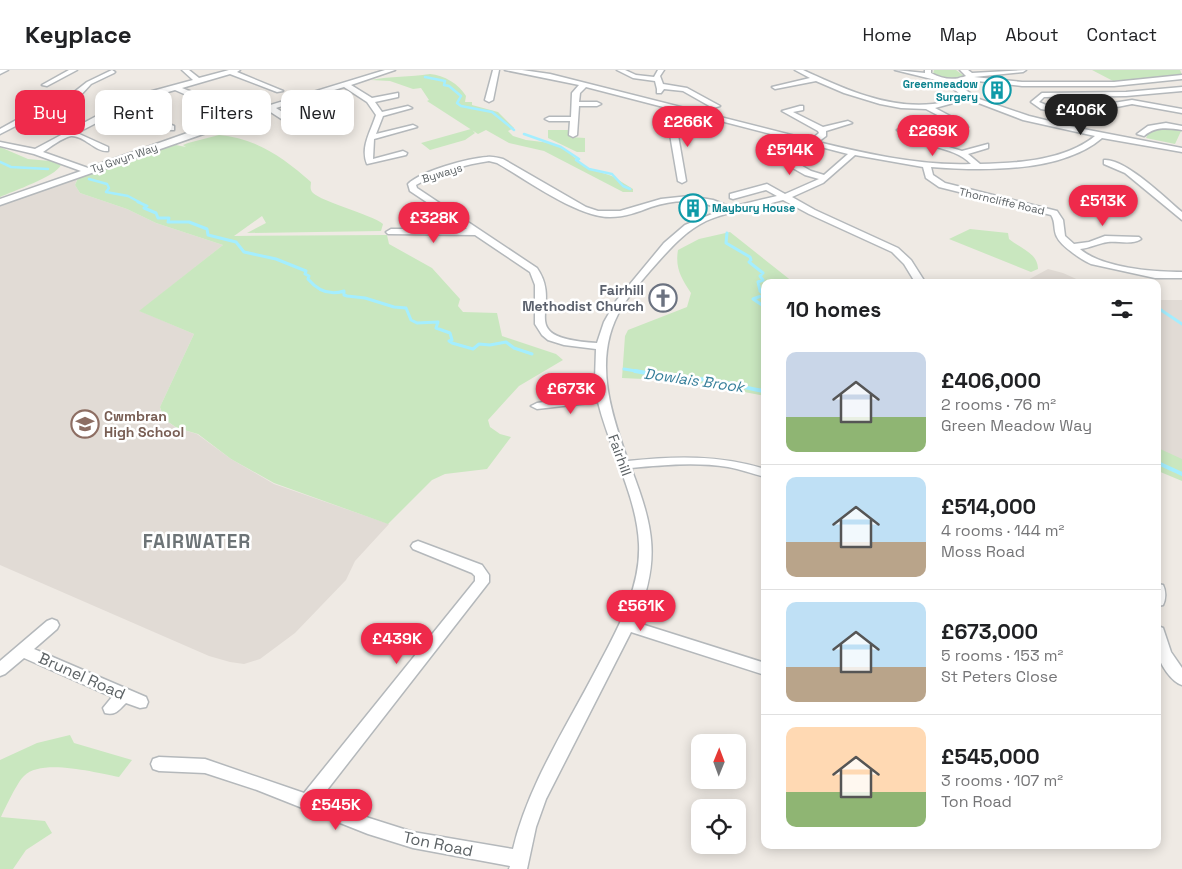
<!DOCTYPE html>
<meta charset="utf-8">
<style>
:root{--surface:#fff;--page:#f2f2f2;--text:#202124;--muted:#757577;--line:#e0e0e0;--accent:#ef2a4b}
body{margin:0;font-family:"Space Grotesk",sans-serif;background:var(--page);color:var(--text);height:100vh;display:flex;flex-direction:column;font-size:19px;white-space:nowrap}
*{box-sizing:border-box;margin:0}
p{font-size:16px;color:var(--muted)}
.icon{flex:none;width:28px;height:28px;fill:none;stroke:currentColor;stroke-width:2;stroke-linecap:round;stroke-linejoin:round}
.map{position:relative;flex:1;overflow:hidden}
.details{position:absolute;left:761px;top:209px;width:400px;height:570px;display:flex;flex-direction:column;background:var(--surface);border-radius:10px;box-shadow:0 2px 12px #0003}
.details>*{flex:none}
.guide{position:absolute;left:15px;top:20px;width:475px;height:45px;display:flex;gap:10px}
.needle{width:32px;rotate:1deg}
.tools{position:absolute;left:691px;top:664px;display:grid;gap:10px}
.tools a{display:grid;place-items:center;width:55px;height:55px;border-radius:10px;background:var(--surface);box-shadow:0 2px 12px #0003;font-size:25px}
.price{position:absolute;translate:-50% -42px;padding:0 11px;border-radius:18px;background:var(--accent);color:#fff;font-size:16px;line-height:32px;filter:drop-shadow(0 1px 2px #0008)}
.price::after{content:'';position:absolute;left:50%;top:30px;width:15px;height:11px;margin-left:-8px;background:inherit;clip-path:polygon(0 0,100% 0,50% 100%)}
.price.on{background:#222;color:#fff}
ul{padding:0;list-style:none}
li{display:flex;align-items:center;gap:15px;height:125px;padding:0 25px}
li+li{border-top:1px solid var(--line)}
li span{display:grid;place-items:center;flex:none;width:140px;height:100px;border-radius:10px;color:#555}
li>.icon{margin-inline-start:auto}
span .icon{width:60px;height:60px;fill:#fffc;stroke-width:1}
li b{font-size:21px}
h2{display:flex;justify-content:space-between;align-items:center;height:60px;padding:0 25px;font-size:21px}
.pill{padding:0 18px;border-radius:10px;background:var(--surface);box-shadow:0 2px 12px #0003;font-size:18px;line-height:45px}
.pill.on{background:var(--accent);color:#fff}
header{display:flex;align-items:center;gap:30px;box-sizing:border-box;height:70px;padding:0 25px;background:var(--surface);border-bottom:1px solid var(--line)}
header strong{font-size:24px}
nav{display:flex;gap:28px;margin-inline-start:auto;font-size:18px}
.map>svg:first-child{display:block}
.education{fill:#e1dbd5}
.green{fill:#c9e7bf}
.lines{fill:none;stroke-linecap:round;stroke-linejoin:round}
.stream-far2{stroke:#a4eeff;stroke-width:2.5}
.stream-far1{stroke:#a4eeff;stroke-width:3}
.stream{stroke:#a4eeff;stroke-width:4}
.minor-casing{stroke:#b4b8bb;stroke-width:3}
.minor{fill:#fff;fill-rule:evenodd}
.labels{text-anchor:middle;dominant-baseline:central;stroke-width:5;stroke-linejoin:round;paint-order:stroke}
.far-culture-label{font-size:11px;font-weight:bold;fill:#0d838f;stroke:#fff;text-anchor:end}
.far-street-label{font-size:11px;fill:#5c6265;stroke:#fff}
.worship-label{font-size:14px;font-weight:bold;fill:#5b616d;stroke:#fff;text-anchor:end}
.education-label{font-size:14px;font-weight:bold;fill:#785e54;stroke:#fff;text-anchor:start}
.street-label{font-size:14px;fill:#5c6265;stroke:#fff}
.water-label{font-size:15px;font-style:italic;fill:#367f9a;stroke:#fff}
.near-street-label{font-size:16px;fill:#5c6265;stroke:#fff}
.district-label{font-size:19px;font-weight:bold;letter-spacing:1px;fill:#6d7477;stroke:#fff}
</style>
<header>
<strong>Keyplace</strong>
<nav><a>Home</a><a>Map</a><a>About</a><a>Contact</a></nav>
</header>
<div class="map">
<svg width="1182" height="799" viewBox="0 0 1182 799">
<rect width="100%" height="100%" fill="#efeae4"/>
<path class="education" d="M78,107l-3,8 5,8 47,16 29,14 67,22 -83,66 54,23 -34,73 3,12 14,9 20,6 34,25 43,25 115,40 -34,37 -9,19 -51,53 -35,26 -16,5 -14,-2 -21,-6 -209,-91v-359z
M1048,199l15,4 20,9h-59z
M1158,230h24v173l-24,-13z"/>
<path class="green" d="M934,0h22l8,6c-9,5 -21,3 -31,-2z
M1092,0h88l2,5 -67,7z
M430,4c14,1 29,10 36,22l-1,6h7v3l26,7 16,16 -6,3 5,5 13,4 25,3 16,8 20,17 25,8 21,13v3h-10l-79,-41 -35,-8 -23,-13 -8,4 -51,-33 2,-1 -8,-12 -8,1 -23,-8 -19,-1c20,-4 39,-3 59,-6z
M1157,57l25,2 -7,15 -29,-6 3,-6z
M471,59l4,4 -10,7 -35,10 -9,-7z
M548,60h22v7l15,1v14h-8l-29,-14z
M219,65c37,3 65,23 92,47 0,3 -1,5 0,8 2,10 61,24 72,34l-2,7 -134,2 19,-10 -4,-7 -28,20 153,-1 2,9 43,24 28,31 -2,7 5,6 34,1 5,23 54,18 7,6 -44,26 -31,34 2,7 10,7 11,3 -24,32 -42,5 -13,6 -44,44 -114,-41 -43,-24 -33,-25 -21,-6 -13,-9 -4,-12 34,-73 -55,-23 84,-66 -67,-22 -29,-14 -47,-16 -5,-8 3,-7 87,-30 11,-3 10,2 -3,-2 5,-2z
M0,77l28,12 22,2 11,4c-6,12 -48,26 -61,32z
M970,159l38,4 1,6c11,9 29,14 29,30l-7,3 -82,-33z
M730,162l63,50h-28v114l-79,-15 -64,-3 3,-42 3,-6 59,-23 4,-14c-10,-15 -16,-25 -13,-43l21,-11z
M1158,378l24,11v22l-24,-10z
M70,665l4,8 58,17 -13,17c-23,-4 -77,-19 -95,-1 -6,5 -19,32 -23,41l44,4 7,12 -26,17 -13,19h-13v-109l37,-17z"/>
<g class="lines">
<path class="stream-far2" d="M425,7l20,4 -1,4 5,1 12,10 -4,7 4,3 31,6 22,18
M524,64l37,13 18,12 -3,1 13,9 23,5 11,12 7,3
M0,92l11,5 37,2
M89,109l18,5 2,4 -3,4 22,4 13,7"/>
<path class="stream-far1" d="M138,132l9,4 -3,2 12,5 2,5h11l-1,4h21l18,7 1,6 28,7 8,10 32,7 30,12 -1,3 4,2 -1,3c10,12 21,17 36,12v4l3,1 18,2 29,9 12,1 5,12 6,3 21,-1 -2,6 14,5 2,7 -3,1 3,2 21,6 6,-5 11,1 16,-3 8,6 18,6
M727,163l-1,10 24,14 1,3 -2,2 14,11 -3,3 3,4 -5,2 2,9 4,4 -11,4 12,8
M1158,238l24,16
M624,299l18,3"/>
<path class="stream" d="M635,301c27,5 54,6 81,10 16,2 32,8 49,10
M1158,393l24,11"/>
<g class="minor-casing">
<path id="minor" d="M0,0h8l-8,4z
M69,0h8l-30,16 -5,-1z
M112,0l3,2 -1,1 -23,11 -12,13 -26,10 -53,27v-5l47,-26 26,-10 14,-11z
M182,0h7l10,8 30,-8h11l-3,2 46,19 -6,1 -47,-18 -48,14 47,19v4h-6l-48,-21 -35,10 -14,7 48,19v4h-6l-47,-20 -44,23 31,14v4c-13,1 -24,-16 -37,-15 -9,2 -21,11 -28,16l45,16 156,-55 141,-43h10l-44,15 21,13 26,-5v4l-23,5 7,10 26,-6 4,2 -29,8 -7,18 37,-9 4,2 -43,12 -1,20 30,-8 4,2 -1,2 -39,9c-7,-17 4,-33 9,-49l-9,-13 -23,-15 -68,21 27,17v4h-6l-28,-18 -269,94v-6l81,-28 -47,-17 -34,-8v-4l35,7 99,-53 59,-16z
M493,0h6l-6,30 -4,2 -4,-2z
M505,0h17l28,4 261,66 8,-7 -1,-2 -36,-20 18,-5h3v4l-10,2 30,15 25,-6 4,2 -26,8v5l-8,6c50,12 102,24 153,22 -19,-20 -53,-15 -74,-34l7,-2 28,14 30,9 26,-7v4l-20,6 12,10c37,-1 84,-3 115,-28l-72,-16 -55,-21 -33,9 32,17 1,2 -4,2 -38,-20 -25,-1 -21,-4 -36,-11 -28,-12 -41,8 -3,-2 38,-9 -15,-8h8c41,19 85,39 130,34 11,-1 20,-5 30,-8l-19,-14 -49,-12 30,3v-3h6v3c11,6 23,8 35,3l-6,-6h8l4,3 54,-3 -3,2 -49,5 48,5h92l68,-7v4l-68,7h-92l-54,-6 -13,3 24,16 50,17 49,12 104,20v4l-80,-14c-41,35 -120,33 -171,29l2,8 12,8 112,28 6,9 2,16 9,8 15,-2 16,-6 34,1 2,2c-8,6 -23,2 -33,3 -9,1 -18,6 -28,7 22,19 74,23 102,23v6h-27l-64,-14c-9,-4 -30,-18 -34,-27 -4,-7 -1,-15 -6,-22l-112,-28 -13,-9 -3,-11 -68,-12 -32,28 -31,14 23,13 83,38 13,12 14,22h-10l-11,-18 -12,-12 -83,-38 -26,-14c-25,7 -53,10 -77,21 -24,12 -38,30 -56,50 -10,12 -20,23 -28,36 -30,49 -12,104 6,154 48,-5 91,-6 137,8v8c-12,-3 -25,-8 -37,-10 -32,-5 -65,-2 -97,1 23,60 30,93 4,154l130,41v12l-134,-43 -85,167 -10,28 -9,42h-18l1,-3 -97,-18 -45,-14 -111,-44 -52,-17 -46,-2 -6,-2 -2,-5 2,-5 6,-2 46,2 99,34 171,-212v-5l-3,-3 -59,-24 -2,-3 2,-3 5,-2 64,24 7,10v7l-169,217 49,19 44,14 100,17c15,-64 54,-123 84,-181 20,-38 44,-80 42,-124 -2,-48 -30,-96 -41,-142l-61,7 -6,-3 6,-3 60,-8 -2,-15 1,-31 -32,-4 -16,-5 -6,-5 -7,-11v-39l-5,-13 -55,-37 -87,-1 -2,-2 5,-3h76l-57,-38 -2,-7c13,-13 61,-26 79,-27 5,-1 11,1 16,2l83,48 12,4h22l41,-12 28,-3 24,4 18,7 46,-11 -11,-6 -33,9 -3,-1v-4l37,-10 18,10 34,-15 -14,-4 -42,-24v-4h6l42,24 13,4 24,-21 -166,-43 -7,7 11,63 -4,2 -4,-2 -11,-64 8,-7 -89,-23 -6,6 -1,9h18l4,2 -4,2h-18l-2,29 -4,2 -4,-2 1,-14h-21l-4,-2 4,-2h22l1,-24 7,-8zM489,91l8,2c30,17 80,54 113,54 15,0 28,-5 41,-10 25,-8 47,-8 71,3l-37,15 -21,18 -48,58 -12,21 -7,21c-87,-5 -32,-35 -60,-75l-120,-80 -1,-3c20,-12 51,-21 73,-24z
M617,0h8l11,5 18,2 4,-7h6l-4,6 3,8 24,4 33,18 -7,2 -30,-17 -19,-2 -3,4h-4v-4l-2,-8 -22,-3z
M1182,17v4l-56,5 -82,1 -5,5 7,3 41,9 20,-10 25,-4 50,9v4l-50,-9 -20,4 -24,10 -47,-9 -10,-7 11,-9 84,-1z
M1166,53l16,3v4c-14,-2 -26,-4 -38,6l-7,-2 11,-8z
M1104,90c21,-2 62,39 78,52v8l-57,-47 -21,-9z
M1158,514l5,1c3,6 3,14 0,20l-5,1z
M52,549l5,2 2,4 -2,4 -23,20 112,48 2,5 -2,5 -6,1 -14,-5c-7,7 -11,13 -21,10l-2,-5 9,-11 -88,-39 -19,16 -5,2v-15l47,-40z
M1158,556l5,2 8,24 11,16v17c-10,-3 -22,-20 -24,-31 -2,-8 -1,-20 0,-28z"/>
</g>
<use href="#minor" class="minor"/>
</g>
<defs>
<g id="building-ring" transform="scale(1.4375)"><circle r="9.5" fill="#fff" stroke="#0f9aa8" stroke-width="1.5"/><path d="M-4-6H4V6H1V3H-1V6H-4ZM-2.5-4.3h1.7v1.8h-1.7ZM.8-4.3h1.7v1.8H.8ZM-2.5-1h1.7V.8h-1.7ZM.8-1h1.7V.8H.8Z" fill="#0f9aa8"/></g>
<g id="church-ring" transform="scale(1.4375)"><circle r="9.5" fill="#fff" stroke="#6b7280" stroke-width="1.5"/><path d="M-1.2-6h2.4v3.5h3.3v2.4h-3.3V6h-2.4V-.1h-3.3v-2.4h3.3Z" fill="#6b7280"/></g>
<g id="school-ring" transform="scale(1.4375)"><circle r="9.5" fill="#fff" stroke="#8d6e63" stroke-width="1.5"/><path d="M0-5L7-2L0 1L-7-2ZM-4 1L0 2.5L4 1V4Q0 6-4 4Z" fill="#8d6e63"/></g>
</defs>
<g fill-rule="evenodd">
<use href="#building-ring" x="997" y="20"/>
<use href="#building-ring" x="693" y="138"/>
<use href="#church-ring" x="663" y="228"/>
<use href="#school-ring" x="85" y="354"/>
</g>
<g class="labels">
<g class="far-culture-label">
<text x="978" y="14">Greenmeadow<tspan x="978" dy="13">Surgery</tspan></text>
<text x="712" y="138" text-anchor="start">Maybury House</text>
</g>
<g class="far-street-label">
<text transform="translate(124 88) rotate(-19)">Ty Gwyn Way</text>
<text transform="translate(442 103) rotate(-17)">Byways</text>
<text transform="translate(1002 131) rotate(13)">Thorncliffe Road</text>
</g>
<g class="worship-label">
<text x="644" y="220">Fairhill<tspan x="644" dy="16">Methodist Church</tspan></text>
</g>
<g class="education-label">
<text x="104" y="346">Cwmbran<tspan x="104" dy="16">High School</tspan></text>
</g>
<g class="street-label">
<text transform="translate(620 385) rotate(70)">Fairhill</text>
</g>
<g class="water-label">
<text transform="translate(694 310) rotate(8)">Dowlais Brook</text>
</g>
<g class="near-street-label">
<text transform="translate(82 606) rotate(24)">Brunel Road</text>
<text transform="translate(438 774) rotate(12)">Ton Road</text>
</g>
<g class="district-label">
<text x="197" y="471">FAIRWATER</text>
</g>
</g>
</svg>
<div class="tools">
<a><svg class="needle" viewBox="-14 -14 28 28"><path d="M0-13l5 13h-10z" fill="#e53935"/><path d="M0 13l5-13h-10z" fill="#757577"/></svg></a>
<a><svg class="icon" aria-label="locate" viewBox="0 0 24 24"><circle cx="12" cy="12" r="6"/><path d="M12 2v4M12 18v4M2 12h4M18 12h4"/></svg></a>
</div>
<b class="price on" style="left:1081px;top:66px">£406K</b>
<b class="price" style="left:688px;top:78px">£266K</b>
<b class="price" style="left:933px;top:87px">£269K</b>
<b class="price" style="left:790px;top:106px">£514K</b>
<b class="price" style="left:1103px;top:157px">£513K</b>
<b class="price" style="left:434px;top:174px">£328K</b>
<b class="price" style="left:571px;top:345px">£673K</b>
<b class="price" style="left:641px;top:562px">£561K</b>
<b class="price" style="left:397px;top:595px">£439K</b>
<b class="price" style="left:336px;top:761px">£545K</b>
<div class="guide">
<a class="pill on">Buy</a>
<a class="pill">Rent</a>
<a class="pill">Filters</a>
<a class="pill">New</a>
</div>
<section class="details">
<h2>10 homes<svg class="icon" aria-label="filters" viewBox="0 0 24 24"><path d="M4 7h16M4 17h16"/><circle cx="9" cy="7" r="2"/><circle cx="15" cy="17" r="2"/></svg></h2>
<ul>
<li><span style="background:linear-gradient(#c9d6e8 65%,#8fb573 0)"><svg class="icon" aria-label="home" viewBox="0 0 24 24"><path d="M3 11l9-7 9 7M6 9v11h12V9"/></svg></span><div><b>£406,000</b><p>2 rooms · 76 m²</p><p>Green Meadow Way</p></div></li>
<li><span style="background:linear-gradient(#bfe0f5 65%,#b9a48a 0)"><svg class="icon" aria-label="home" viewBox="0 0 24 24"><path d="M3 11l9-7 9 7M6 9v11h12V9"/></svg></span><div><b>£514,000</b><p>4 rooms · 144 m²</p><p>Moss Road</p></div></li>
<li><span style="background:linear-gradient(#bfe0f5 65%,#b9a48a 0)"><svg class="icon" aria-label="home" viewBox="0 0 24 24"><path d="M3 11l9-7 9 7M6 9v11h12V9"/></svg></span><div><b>£673,000</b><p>5 rooms · 153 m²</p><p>St Peters Close</p></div></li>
<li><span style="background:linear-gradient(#ffd9b3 65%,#8fb573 0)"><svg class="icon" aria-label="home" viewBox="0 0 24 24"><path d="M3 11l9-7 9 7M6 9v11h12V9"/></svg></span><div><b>£545,000</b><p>3 rooms · 107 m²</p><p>Ton Road</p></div></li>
</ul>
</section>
</div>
